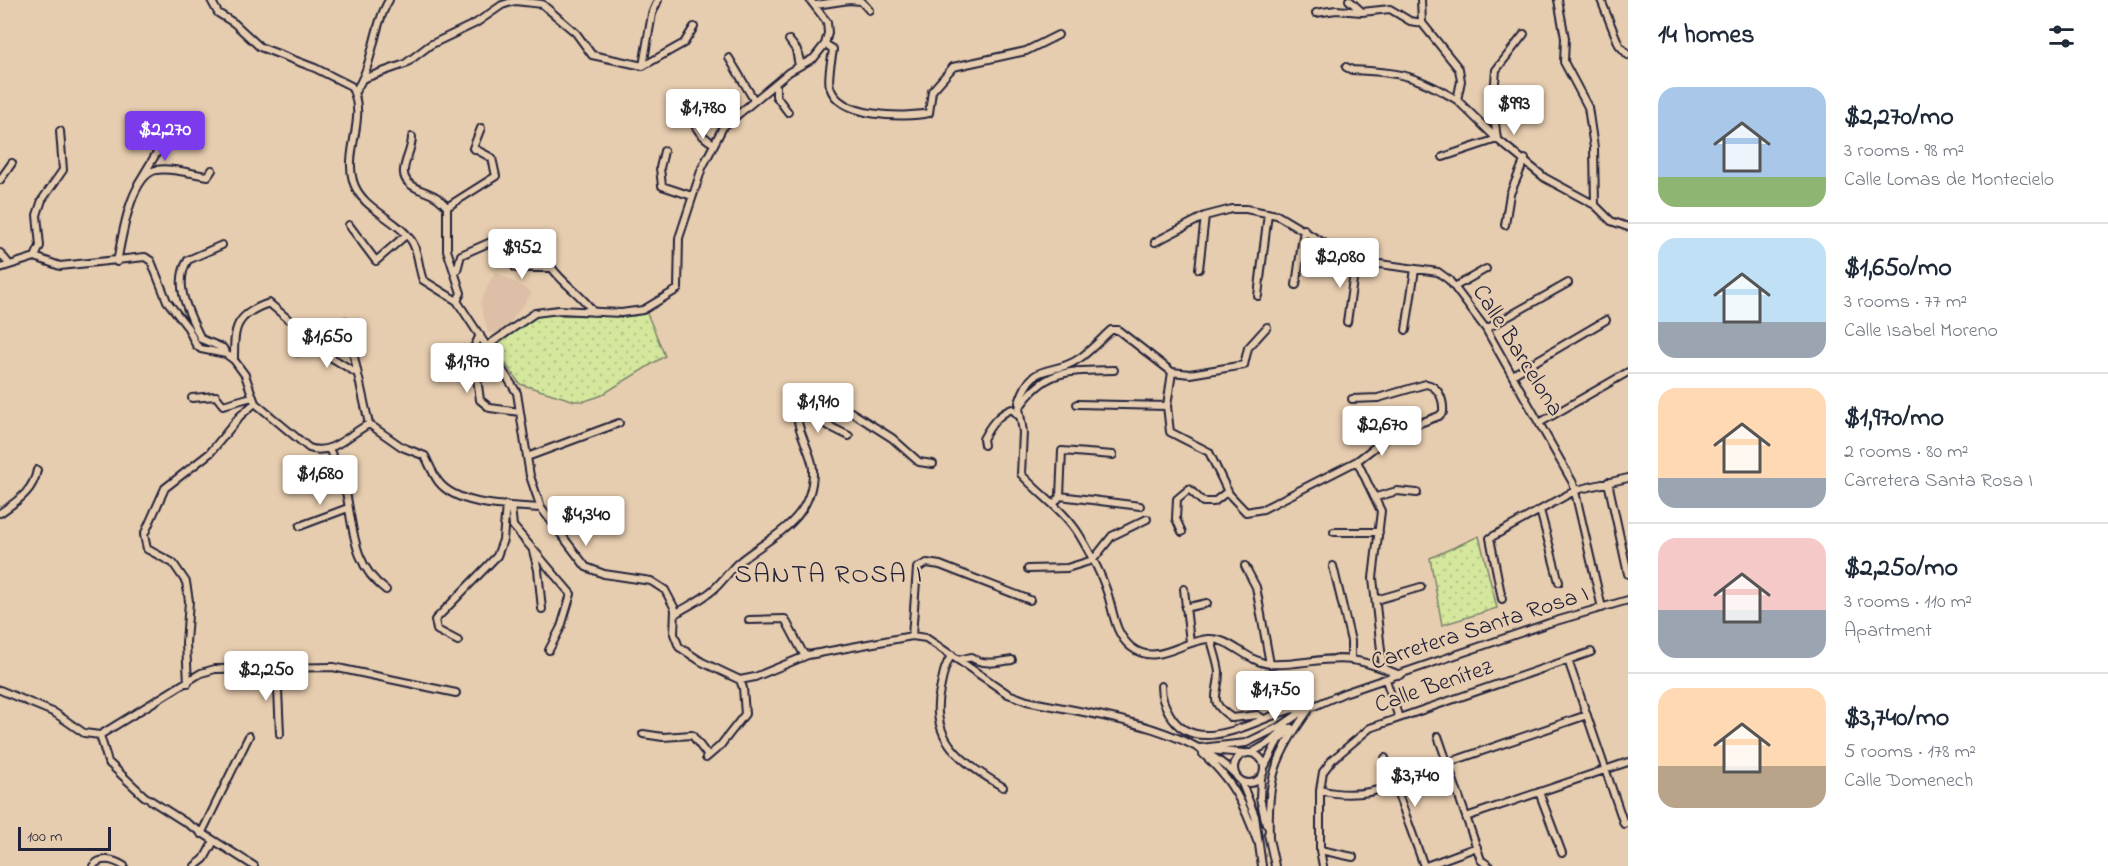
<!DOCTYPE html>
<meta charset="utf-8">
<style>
:root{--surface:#fff;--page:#f2f2f3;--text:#1f2937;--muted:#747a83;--line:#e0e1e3;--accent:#7c3aed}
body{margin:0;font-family:"Indie Flower",sans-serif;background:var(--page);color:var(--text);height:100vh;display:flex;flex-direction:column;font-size:22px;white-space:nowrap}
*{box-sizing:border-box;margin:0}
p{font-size:20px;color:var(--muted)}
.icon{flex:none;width:33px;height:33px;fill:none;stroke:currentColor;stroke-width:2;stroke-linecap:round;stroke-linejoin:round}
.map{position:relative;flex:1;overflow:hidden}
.side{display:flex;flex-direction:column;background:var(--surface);width:480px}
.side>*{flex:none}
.scale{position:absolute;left:18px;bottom:15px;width:93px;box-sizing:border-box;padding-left:6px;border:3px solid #22223b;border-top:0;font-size:16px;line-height:21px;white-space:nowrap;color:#22223b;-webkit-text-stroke:4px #e7cdaf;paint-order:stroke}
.price{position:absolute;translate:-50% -51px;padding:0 14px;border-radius:6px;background:#fff;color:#222;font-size:20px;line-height:39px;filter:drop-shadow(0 2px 3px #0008)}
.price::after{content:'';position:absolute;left:50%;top:36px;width:18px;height:14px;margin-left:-9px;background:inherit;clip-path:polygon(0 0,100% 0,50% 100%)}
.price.current{background:var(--accent);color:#fff}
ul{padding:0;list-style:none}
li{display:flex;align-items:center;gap:18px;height:150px;padding:0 30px}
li+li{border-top:2px solid var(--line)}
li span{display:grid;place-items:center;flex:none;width:168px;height:120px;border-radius:18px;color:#555}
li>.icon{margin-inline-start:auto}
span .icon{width:72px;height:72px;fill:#fffc;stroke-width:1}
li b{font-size:26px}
h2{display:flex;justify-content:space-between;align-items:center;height:72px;padding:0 30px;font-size:26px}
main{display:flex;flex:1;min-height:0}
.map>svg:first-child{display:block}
.built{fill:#dcbfa6}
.park{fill:url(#park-dots);stroke:#7b846c;stroke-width:1.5}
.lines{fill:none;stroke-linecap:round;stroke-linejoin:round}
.minor-casing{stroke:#22223b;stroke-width:10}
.minor{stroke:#e7cdaf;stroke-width:6}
.labels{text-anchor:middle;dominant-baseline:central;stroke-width:4.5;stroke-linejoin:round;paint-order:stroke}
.street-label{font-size:24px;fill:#22223b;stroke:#e7cdaf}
.quarter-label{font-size:27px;letter-spacing:1.5px;fill:#22223b;stroke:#e7cdaf}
</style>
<main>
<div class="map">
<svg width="1628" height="866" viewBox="0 0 1628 866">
<defs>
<pattern id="park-dots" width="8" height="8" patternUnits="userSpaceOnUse" patternTransform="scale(1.5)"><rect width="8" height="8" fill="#d4e79c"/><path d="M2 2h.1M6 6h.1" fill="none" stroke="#b6c687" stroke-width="1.8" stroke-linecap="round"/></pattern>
</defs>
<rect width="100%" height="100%" fill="#e7cdaf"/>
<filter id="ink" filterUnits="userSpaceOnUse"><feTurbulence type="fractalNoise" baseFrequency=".0167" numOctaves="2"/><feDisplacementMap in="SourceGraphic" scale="12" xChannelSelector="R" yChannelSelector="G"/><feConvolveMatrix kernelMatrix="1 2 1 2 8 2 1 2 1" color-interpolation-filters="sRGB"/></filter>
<g filter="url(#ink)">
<path class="built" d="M495,271l37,22 -24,32 -12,9 -8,-2 -8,-29z"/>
<path class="park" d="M646,311l19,45 -65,40 -15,5h-10l-55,-17 -27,-38 47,-31 94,1z
M1479,536l18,72 -55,17 -12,-67z"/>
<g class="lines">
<g class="minor-casing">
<path id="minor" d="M211,0l7,13 16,10 26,24 55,21 36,18c17,31 -7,64 2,95 8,28 43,37 58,59 8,11 7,28 12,40l34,21 55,84 5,8 13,83 11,32 45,59 18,7 47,7 14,9 10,19 -1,25 5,13 23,15 38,18 15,-3 53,-22 104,-19 14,2 82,56 19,7c68,14 155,23 208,73
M1349,0l13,12 28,-3 20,12 12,2
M1421,0l1,23 37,46 2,12 -4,19 40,39 -54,18
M1558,0l7,38 -1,24 24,45 6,41 1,57 16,16 17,6
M1601,0l18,45 9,10
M816,5l33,-5 12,1 8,9
M1316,13l20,-3 26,2
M1524,34l-28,36 -3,37 4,32 48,39 50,27
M825,44l8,5c-1,10 -6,28 -3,38 9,31 74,31 99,26l3,-22 21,-24 73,-16 32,-16
M729,58l25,42
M643,66l41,-23 10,-16
M799,66l-3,-16 -7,-10 8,10 4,15
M1346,67l6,3c46,2 64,5 105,30
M365,78l40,-14 25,-19 46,-22 26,-18 13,-4 27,3 34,29 16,22 51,11 9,-52 6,-14
M776,83v13l12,16
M354,93c20,-27 18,-64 35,-93
M691,103c1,21 5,30 23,41
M412,137c0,12 -7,22 -8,33 -2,18 22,20 32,27 4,2 8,7 11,10v43l14,43 -4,8
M664,151l-4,17 2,18 30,10
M0,180l12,-17
M138,184l30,-50
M447,207l49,-31 -4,-18 -19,-10 8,-20
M349,225l27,36 30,-26
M1505,225l5,-31 15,-35
M1155,242l50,-26 27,-7h14l31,6 62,37 26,10 73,10 11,8 37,49 87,154 29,125
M222,245l-34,15c-16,25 2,55 13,79l22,9 3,6
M0,253l9,11
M35,257l5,-11 -3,-31 5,-15 21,-30 -3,-39
M117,262c5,-23 13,-86 39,-92 15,-3 37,4 52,6l4,-6
M0,268l35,-11 25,9 85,-9 6,4 16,40 21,27 8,17 5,4 25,5 8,6 11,15 10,28 54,45c23,8 40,-14 60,-24l33,23 23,9c4,8 8,18 13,25 19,26 74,25 103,27
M1199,269l6,-53
M457,270l4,-15 32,-14 23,27h36c13,18 31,27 41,44
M1296,285l8,-56
M1456,286l30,-17
M1258,296l10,-83
M346,321l23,103
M1347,322l9,-63
M1486,329l82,-46
M1406,330l9,-61
M480,335l-7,14 7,51 10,8 30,4
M487,346l48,-33 24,-3 62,3 22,-3 35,-21 1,-51 23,-70 21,-41 66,-55 25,-14 11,-14 3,-11 -1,-11 -17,-22
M297,352l9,-10 49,30
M234,360c0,-33 1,-45 35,-57l19,16
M1114,370c-46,1 -68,-2 -95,38l4,24 -2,42c19,21 44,37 59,62 10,17 20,35 26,53 8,21 7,43 25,58 25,20 50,-6 77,-8 22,-2 39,23 62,25 27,2 55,-8 82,-4 16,2 33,9 48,15
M1172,372l18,2 54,-9 4,-17 19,-21
M1514,374l92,-54
M192,398l24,-2 7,9 29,-8
M1352,399l26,-1 48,-14c12,2 18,15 17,28l-4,4 -46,17 -36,28 24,50 -8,67 10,90
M1019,403c14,-45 33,-25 61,-45 11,-8 21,-19 31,-28h7l54,42 -5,34 3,26 39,20 20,42 17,18 17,-3 94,-48
M1077,404l90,2
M797,410l52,26
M1541,422l87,-50
M984,445l-1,-6c7,-13 15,-25 29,-30l7,7
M329,449c5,10 11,20 14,30 11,40 6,84 43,111
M527,457l92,-34
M1608,482l20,92
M1060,496l80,10
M1376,497l21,-6 20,2
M1054,504l6,-8 2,-45 51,4
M511,506l2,20 58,68 -10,33 -12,23
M1540,510l19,72
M0,513c17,-12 33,-21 37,-43
M300,526l48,-18
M1182,532l-6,-13 1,-20 12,-10 14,13h11l14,-11
M1334,532h45
M533,551l5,19 4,39
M1245,566l11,21 14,77
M1333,566l18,75v18
M1028,569l39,-1 26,-8 19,-24 35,-17
M1184,589l6,53
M1502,599l-12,-61 86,-48 52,-12
M1376,600l45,-13
M1185,608l22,-5
M675,614c13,-8 28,-15 39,-25 9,-8 16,-19 25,-27 33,-27 75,-41 74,-93 -1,-18 -21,-44 -14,-62l8,-2 44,7 41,26 27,24 14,2
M749,620l36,-1 18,34 5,2
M912,636l5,-68 10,-5 13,2 90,35
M1211,639c2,10 7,22 8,33 0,25 -13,28 13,46l25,-3 5,3
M458,641l-21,-11 -2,-10 62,-64 6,-16 3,-35
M952,655c-8,10 -9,22 -12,35 -12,50 25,74 63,97
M959,660l12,-3c11,9 28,5 41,3
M1568,660l56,164 4,-2
M277,668l3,66
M1386,680l13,38
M188,683l-2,-40 3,-42 -3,-19 -13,-19 -26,-14 -3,-14 21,-47 45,-35 30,-37 15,-13
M1161,686c0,11 3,18 8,27 25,47 87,6 123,-4l11,2
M0,690l55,23 29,20 16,2 101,-62 14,-4 118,-2 123,26
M643,734l20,3 29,-2 16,21
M100,735l8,27 36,34 110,70
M1438,736l43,124 8,6
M1200,748l46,-5 35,-17 22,-15 41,-18 205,-70 79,-23
M1209,750l35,3
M1234 768a15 15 0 1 1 30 0a15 15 0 1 1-30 0Z
M1251,753l18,-10 18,-16
M1203,754c28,24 42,52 54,87
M706,758l14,-12 25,-32 -2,-26 -3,-8
M1385,758l39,108
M1447,763l140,-48
M1265,766l11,-22 15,-16
M1261,778l-1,20 6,26
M1241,781l14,35 7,50
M1320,790c25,7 50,4 74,-5
M1539,792l23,61
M1466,817l162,-55
M201,834l48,-98
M1268,834l7,32
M1269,837c-2,-60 6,-80 41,-129
M1320,850l33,7
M93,866c8,-10 21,-6 31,0
M195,866l9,-7 10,-18
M1323,866l-3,-16v-60l3,-18 9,-12 38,-32 221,-76
M1426,866l51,-19"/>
</g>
<use href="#minor" class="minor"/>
</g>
</g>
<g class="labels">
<g class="street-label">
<text transform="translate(1517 351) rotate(58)">Calle Barcelona</text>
<text transform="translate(1480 629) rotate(-18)">Carretera Santa Rosa I</text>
<text transform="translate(1434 687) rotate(-19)">Calle Benítez</text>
</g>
<g class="quarter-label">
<text x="829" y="575">SANTA ROSA I</text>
</g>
</g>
</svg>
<div class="scale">100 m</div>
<b class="price" style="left:1514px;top:136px">$993</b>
<b class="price" style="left:703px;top:140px">$1,780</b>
<b class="price current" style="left:165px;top:162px">$2,270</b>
<b class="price" style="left:522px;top:280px">$952</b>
<b class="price" style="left:1340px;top:289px">$2,080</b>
<b class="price" style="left:327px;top:369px">$1,650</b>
<b class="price" style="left:467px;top:394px">$1,970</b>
<b class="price" style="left:818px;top:434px">$1,910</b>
<b class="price" style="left:1382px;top:457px">$2,670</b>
<b class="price" style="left:320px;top:506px">$1,680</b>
<b class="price" style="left:586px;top:547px">$4,340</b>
<b class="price" style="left:266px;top:702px">$2,250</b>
<b class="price" style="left:1275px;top:722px">$1,750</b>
<b class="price" style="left:1415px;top:808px">$3,740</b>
</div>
<section class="side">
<h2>14 homes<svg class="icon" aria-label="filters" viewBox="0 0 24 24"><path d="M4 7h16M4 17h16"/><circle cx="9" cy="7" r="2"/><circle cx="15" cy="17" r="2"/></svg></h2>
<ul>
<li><span style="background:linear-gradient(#a9c7e8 75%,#8fb573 0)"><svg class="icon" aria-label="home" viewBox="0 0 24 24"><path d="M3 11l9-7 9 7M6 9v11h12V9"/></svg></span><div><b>$2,270/mo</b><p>3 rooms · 98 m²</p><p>Calle Lomas de Montecielo</p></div></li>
<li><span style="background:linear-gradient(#bfe0f5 70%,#9aa5b1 0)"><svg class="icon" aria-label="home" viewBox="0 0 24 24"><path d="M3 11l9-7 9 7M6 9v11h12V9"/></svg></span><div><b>$1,650/mo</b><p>3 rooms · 77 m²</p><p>Calle Isabel Moreno</p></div></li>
<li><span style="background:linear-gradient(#ffd9b3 75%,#9aa5b1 0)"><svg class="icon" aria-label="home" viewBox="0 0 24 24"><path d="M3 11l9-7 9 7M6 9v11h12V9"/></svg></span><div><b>$1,970/mo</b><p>2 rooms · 80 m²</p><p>Carretera Santa Rosa I</p></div></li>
<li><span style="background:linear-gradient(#f6c9c9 60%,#9aa5b1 0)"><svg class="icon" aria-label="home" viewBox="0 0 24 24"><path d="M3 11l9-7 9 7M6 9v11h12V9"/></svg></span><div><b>$2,250/mo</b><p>3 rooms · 110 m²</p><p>Apartment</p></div></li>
<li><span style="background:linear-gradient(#ffd9b3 65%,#b9a48a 0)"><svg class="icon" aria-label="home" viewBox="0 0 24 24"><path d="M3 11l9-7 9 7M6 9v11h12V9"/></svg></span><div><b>$3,740/mo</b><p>5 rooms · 178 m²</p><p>Calle Domenech</p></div></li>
</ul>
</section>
</main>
